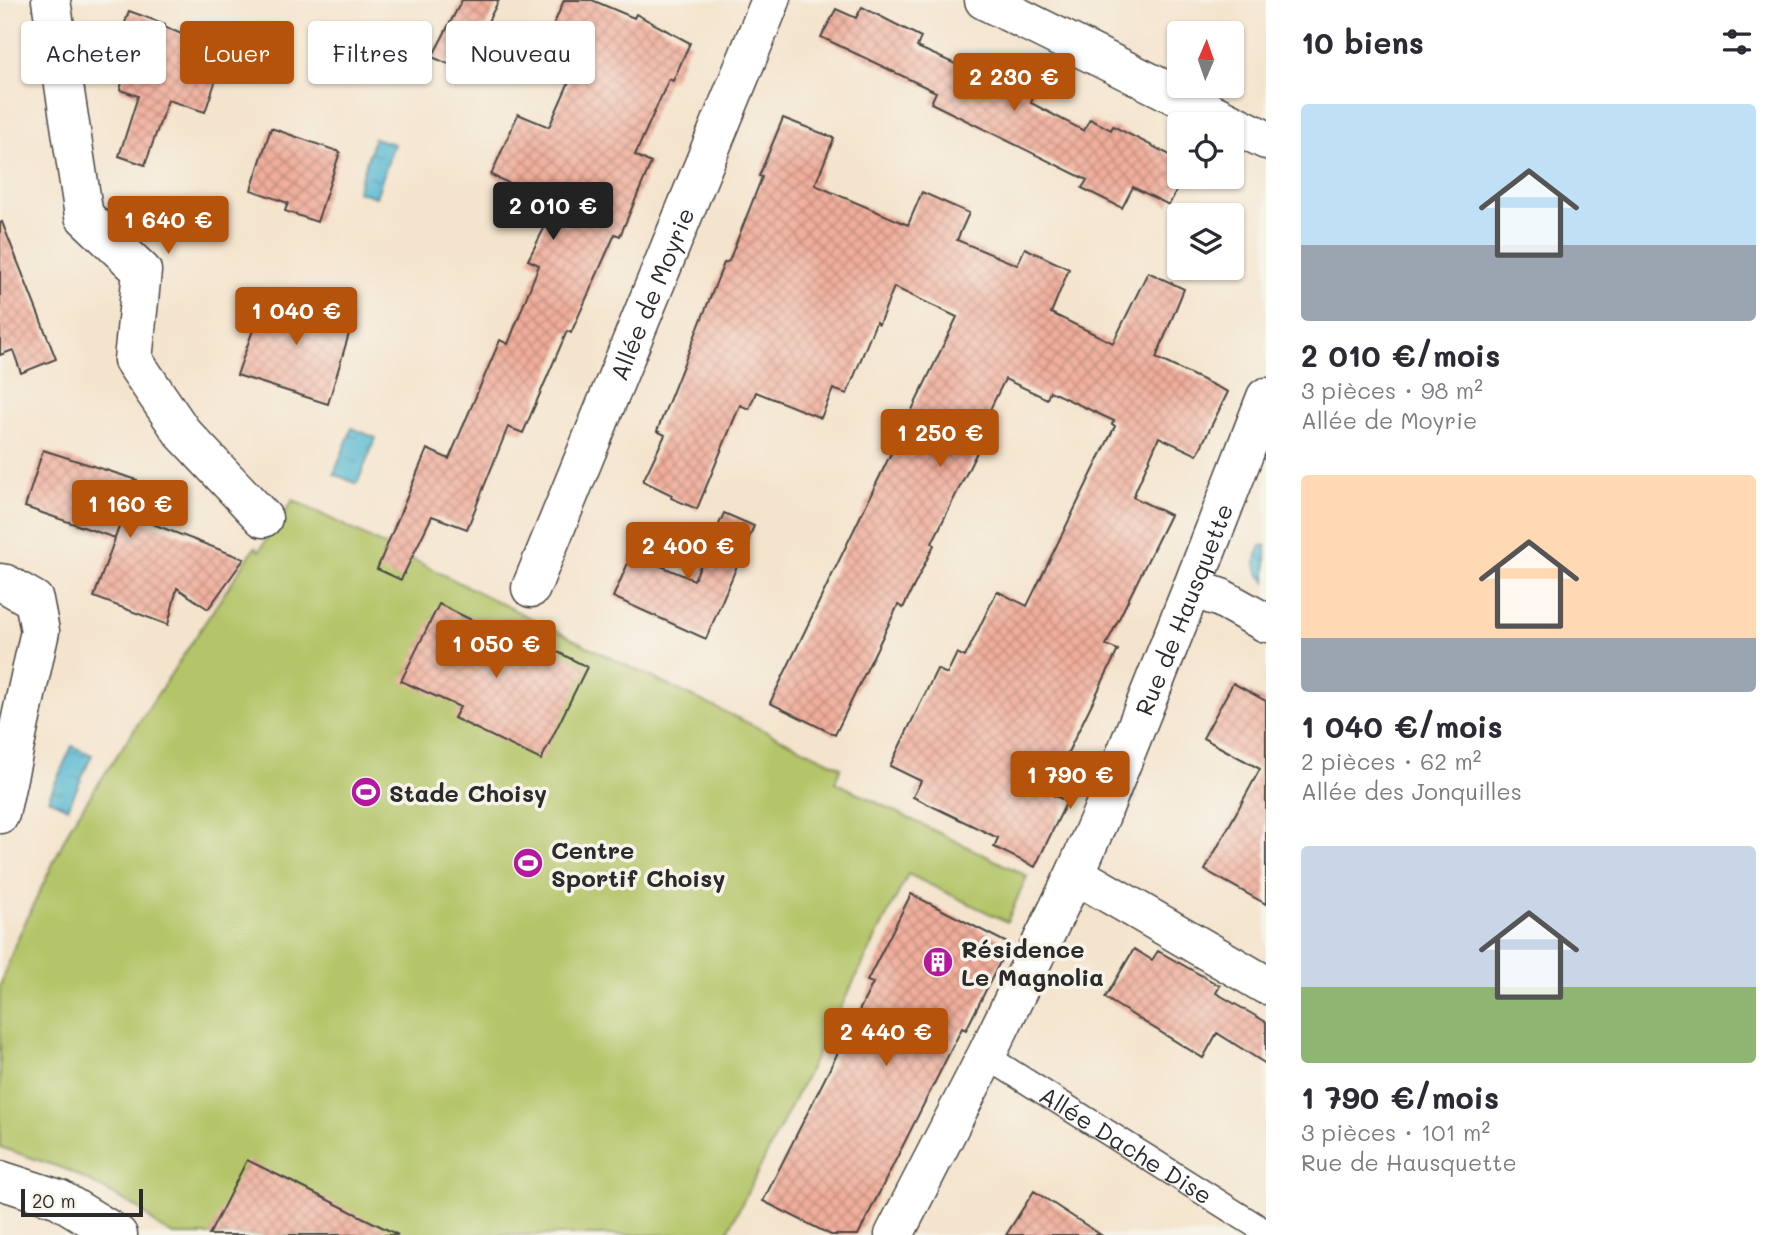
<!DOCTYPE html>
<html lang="fr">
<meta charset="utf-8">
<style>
:root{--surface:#fff;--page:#f2f2f3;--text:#2b2b33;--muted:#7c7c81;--accent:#b45309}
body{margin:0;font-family:Mali,sans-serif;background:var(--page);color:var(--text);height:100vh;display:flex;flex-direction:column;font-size:26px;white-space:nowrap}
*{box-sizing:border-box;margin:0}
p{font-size:23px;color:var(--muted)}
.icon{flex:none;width:38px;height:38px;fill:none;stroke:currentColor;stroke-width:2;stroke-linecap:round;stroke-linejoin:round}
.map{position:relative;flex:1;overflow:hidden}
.panel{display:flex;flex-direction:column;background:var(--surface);width:525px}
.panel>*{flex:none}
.banner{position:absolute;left:21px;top:21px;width:665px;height:63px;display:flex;gap:14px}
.needle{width:46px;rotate:2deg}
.buttons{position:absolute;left:1167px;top:21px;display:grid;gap:14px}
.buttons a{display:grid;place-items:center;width:77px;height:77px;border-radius:7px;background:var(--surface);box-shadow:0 2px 5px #0004;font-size:35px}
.scale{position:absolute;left:21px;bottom:18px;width:122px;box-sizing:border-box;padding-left:7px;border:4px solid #2b2b2b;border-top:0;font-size:19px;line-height:24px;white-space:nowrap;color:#2b2b2b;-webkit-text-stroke:5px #f7f3e8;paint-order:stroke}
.price{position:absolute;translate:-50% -60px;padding:0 16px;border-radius:7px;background:var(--accent);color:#fff;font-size:23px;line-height:46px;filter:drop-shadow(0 2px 4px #0008)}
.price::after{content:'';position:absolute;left:50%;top:42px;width:21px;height:16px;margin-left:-10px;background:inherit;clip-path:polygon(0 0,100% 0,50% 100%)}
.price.selected{background:#222;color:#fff}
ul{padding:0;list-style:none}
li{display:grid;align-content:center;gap:14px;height:371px;padding:0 35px}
li span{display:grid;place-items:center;height:217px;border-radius:7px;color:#555}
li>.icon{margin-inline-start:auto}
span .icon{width:126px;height:126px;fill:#fffc;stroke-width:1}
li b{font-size:30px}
h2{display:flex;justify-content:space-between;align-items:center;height:84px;padding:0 35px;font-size:30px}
.tag{padding:0 24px;border-radius:7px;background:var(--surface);box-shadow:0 2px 5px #0004;font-size:24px;line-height:63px}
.tag.selected{background:var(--accent);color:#fff}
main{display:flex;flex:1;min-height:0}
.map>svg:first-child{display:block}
.pitch{fill:#b3c568;stroke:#6f784a;stroke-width:2}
.water{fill:url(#water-ripples);stroke:#3e717e;stroke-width:2}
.building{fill:url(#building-cross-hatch)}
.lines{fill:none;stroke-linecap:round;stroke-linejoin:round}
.lane-casing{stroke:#494743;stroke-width:27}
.street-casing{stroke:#494743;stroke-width:41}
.secondary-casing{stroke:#494743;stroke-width:41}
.lane{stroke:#fff;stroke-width:24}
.street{stroke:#fff;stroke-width:38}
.secondary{stroke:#fff;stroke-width:38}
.labels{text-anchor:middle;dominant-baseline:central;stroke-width:7;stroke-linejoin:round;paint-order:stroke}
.street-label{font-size:24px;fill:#2b2b2b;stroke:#f7f3e8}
.poi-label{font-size:24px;font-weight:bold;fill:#2b2b2b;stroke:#f7f3e8;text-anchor:start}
</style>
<main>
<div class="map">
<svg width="1266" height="1235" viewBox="0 0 1266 1235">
<defs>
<pattern id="water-ripples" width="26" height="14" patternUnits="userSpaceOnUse" patternTransform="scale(1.75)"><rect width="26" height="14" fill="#52b7d1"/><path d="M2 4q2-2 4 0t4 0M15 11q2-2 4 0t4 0" fill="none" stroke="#4495aa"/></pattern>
<pattern id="building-cross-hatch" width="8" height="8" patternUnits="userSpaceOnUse" patternTransform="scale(1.75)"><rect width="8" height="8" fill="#f1ae9c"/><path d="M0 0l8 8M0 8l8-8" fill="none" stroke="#c38e7f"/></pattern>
</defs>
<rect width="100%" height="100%" fill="#f7f3e8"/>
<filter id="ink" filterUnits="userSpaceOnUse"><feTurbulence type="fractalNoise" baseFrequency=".0143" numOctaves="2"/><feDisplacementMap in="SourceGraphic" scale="14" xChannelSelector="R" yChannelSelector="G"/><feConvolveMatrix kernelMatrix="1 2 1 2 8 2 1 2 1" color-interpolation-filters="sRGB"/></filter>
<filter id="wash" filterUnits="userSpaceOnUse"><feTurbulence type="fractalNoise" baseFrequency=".00686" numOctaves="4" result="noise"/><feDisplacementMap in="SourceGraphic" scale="28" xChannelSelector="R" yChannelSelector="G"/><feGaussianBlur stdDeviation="1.57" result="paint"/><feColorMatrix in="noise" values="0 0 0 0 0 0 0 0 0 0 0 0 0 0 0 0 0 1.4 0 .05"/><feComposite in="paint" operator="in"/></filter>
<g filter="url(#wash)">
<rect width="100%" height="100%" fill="#f4e4cd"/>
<path class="pitch" d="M293,500l314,156 234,111 -6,15 192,94 -20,46 -99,-48 -182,361h-553l-14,-8 -21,-19 -68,-37 -70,-24v-161l16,-44 55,-117 184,-278 4,4z"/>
<path class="water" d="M374,138l20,6 -18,53 -19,-6z
M352,428l24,10 -19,46 -23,-10z
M1266,545v37c-12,-11 -13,-22 -5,-36z
M72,746l20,9 -24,53 -20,-9z"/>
<g id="blocks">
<path class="building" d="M462,0h37l-36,70 -31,-13z
M564,0h28l42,18 2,-4 54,29 -17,38 -4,-2 -34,76 16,8 -31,73 -5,-2 -44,99 -4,-2 -44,102 -15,-6 -41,102 -35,-13 -31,64 -24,-11 50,-120 22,10 51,-119 8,4 31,-79 -11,-5 28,-55 -65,-30 27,-61 31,13 36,-81 -34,-15z
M862,7l59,30 -4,10 72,32 5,-10 41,20 -4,14 53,28 6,-12 21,11 2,-4 67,34v24l-11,21 -36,-18 -11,21 -40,-20 5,-8 -156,-77 5,-11 -115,-55 15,-28 20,9z
M129,11l36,13v3l24,10 -3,14 35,14 -16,47 -37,-12 -23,65 -26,-9 19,-60 -18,-6 4,-15 -15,-5z
M783,118l51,20 -19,47 93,40 14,-33 47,21 -12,27 60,25 8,-17 44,21 -18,44 62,30 35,-71 36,17 -28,69 72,34 -31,63 -38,-18 -26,60 37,18 -64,130 12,5 -70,143 19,8 -32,66 -41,-20 4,-9 -85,-41 8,-16 -31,-15 47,-97 10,5 10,-21 8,4 32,-66 30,15 88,-180 -3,-2 2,-3 -64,-30 -3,8 -42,-20 -33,67 6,4 -46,93 2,2 -31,63 -5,-3 -63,130 -65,-32 187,-386 -63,-30 -15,37 -3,-2 -29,72 -14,-5 -12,29 -65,-26 -7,17 -9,-4 -43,104 -26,-11 1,-3 -29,-14 22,-46 -8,-4 67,-168 5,-2 33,-84 -3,-1z
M271,128l69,24 -23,70 -32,-11 3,-8 -37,-13z
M2,222l54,137 -35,14 -8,-23 -13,5v-132z
M265,290l89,27 -26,87 -91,-29 17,-48 -3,-15 10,-7z
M43,450l94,30 -13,33 120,46 -36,50 -31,-21 -9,37 -74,-28 29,-81 -8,22 -90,-31z
M724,513l30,13 -48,113 -93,-42 19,-43 62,26z
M439,604l73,36 5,-9 70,36 -46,93 -87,-42 6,-11 -59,-26z
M1233,683l33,18v203l-61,-34 55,-101 -57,-31z
M911,894l98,50 -43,86 -4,-2 -104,207h-27l-68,-34 110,-218 -6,-2z
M1134,949l18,11 6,-9 62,35 -4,7 50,29v42l-49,-31 -14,25 -98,-60z
M247,1160l41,20 110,55h-189z
M1034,1191l67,44h-95z"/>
</g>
</g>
<g filter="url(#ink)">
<use href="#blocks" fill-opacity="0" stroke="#494743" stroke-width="2"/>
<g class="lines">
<g class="lane-casing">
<g id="lane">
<path id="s1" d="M986,1056l280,176"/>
</g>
</g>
<g class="street-casing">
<g id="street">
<path d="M51,0l33,216 58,55 -9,89 49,72 81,86"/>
<path d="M984,0l282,140"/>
<path d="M0,583l6,1 28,16 6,31 -40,183"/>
<path id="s2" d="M531,588l240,-588"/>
<path d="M1192,588l29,10 45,25"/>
<path d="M1075,874l191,111"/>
<path d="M0,1180l59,19 59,36"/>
</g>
</g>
<g class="secondary-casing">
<g id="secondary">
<path id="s3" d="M894,1235l92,-179 89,-182 26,-59 91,-227 74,-191"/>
</g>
</g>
<use href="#lane" class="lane"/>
<use href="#street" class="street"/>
<use href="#secondary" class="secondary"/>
</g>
</g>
<defs>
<g id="stadium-disc" transform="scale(1.575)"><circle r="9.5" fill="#b5179e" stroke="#f7f3e8"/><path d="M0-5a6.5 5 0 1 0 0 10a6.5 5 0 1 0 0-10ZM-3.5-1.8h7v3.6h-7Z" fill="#fff"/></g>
<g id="building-disc" transform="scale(1.575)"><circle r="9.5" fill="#b5179e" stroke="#f7f3e8"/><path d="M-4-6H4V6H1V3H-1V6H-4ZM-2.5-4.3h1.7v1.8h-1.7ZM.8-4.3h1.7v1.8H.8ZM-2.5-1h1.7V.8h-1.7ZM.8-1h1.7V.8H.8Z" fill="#fff"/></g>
</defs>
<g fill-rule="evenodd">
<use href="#stadium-disc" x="366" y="792"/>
<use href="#stadium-disc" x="528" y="863"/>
<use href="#building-disc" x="938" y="962"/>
</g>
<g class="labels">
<g class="street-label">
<text stroke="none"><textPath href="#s2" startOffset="318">Allée de Moyrie</textPath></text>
<text stroke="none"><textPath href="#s3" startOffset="690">Rue de Hausquette</textPath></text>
<text stroke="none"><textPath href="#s1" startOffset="166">Allée Dache Dise</textPath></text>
</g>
<g class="poi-label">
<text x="389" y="792">Stade Choisy</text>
<text x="551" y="849">Centre<tspan x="551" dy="28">Sportif Choisy</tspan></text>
<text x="961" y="948">Résidence<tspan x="961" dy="28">Le Magnolia</tspan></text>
</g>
</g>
</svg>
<div class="buttons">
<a><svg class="needle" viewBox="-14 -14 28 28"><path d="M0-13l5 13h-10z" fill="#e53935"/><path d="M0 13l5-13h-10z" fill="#7c7c81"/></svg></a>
<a><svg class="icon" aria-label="locate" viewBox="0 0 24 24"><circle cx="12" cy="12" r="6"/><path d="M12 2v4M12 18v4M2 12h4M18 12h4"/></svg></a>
<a><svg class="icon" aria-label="layers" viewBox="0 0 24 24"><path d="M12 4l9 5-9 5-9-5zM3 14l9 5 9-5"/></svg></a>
</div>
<div class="scale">20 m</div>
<b class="price" style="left:1014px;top:113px">2 230 €</b>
<b class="price selected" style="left:553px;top:242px">2 010 €</b>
<b class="price" style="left:168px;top:256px">1 640 €</b>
<b class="price" style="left:296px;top:347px">1 040 €</b>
<b class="price" style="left:940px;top:469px">1 250 €</b>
<b class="price" style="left:130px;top:540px">1 160 €</b>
<b class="price" style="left:688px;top:582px">2 400 €</b>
<b class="price" style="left:496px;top:680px">1 050 €</b>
<b class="price" style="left:1070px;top:811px">1 790 €</b>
<b class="price" style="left:886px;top:1068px">2 440 €</b>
<div class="banner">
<a class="tag">Acheter</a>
<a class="tag selected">Louer</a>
<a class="tag">Filtres</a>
<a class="tag">Nouveau</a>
</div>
</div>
<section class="panel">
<h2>10 biens<svg class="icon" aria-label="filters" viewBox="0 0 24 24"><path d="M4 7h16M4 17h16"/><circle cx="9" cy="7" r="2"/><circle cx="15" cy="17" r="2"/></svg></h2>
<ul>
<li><span style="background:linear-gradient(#bfe0f5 65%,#9aa5b1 0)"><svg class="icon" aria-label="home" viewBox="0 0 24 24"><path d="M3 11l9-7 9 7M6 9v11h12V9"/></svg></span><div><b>2 010 €/mois</b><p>3 pièces · 98 m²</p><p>Allée de Moyrie</p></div></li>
<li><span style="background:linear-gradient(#ffd9b3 75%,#9aa5b1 0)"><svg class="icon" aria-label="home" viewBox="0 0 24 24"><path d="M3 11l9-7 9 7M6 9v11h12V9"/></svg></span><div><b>1 040 €/mois</b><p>2 pièces · 62 m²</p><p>Allée des Jonquilles</p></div></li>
<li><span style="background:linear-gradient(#c9d6e8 65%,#8fb573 0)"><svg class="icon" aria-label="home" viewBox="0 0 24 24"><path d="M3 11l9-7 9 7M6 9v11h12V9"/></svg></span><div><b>1 790 €/mois</b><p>3 pièces · 101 m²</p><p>Rue de Hausquette</p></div></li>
</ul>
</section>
</main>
